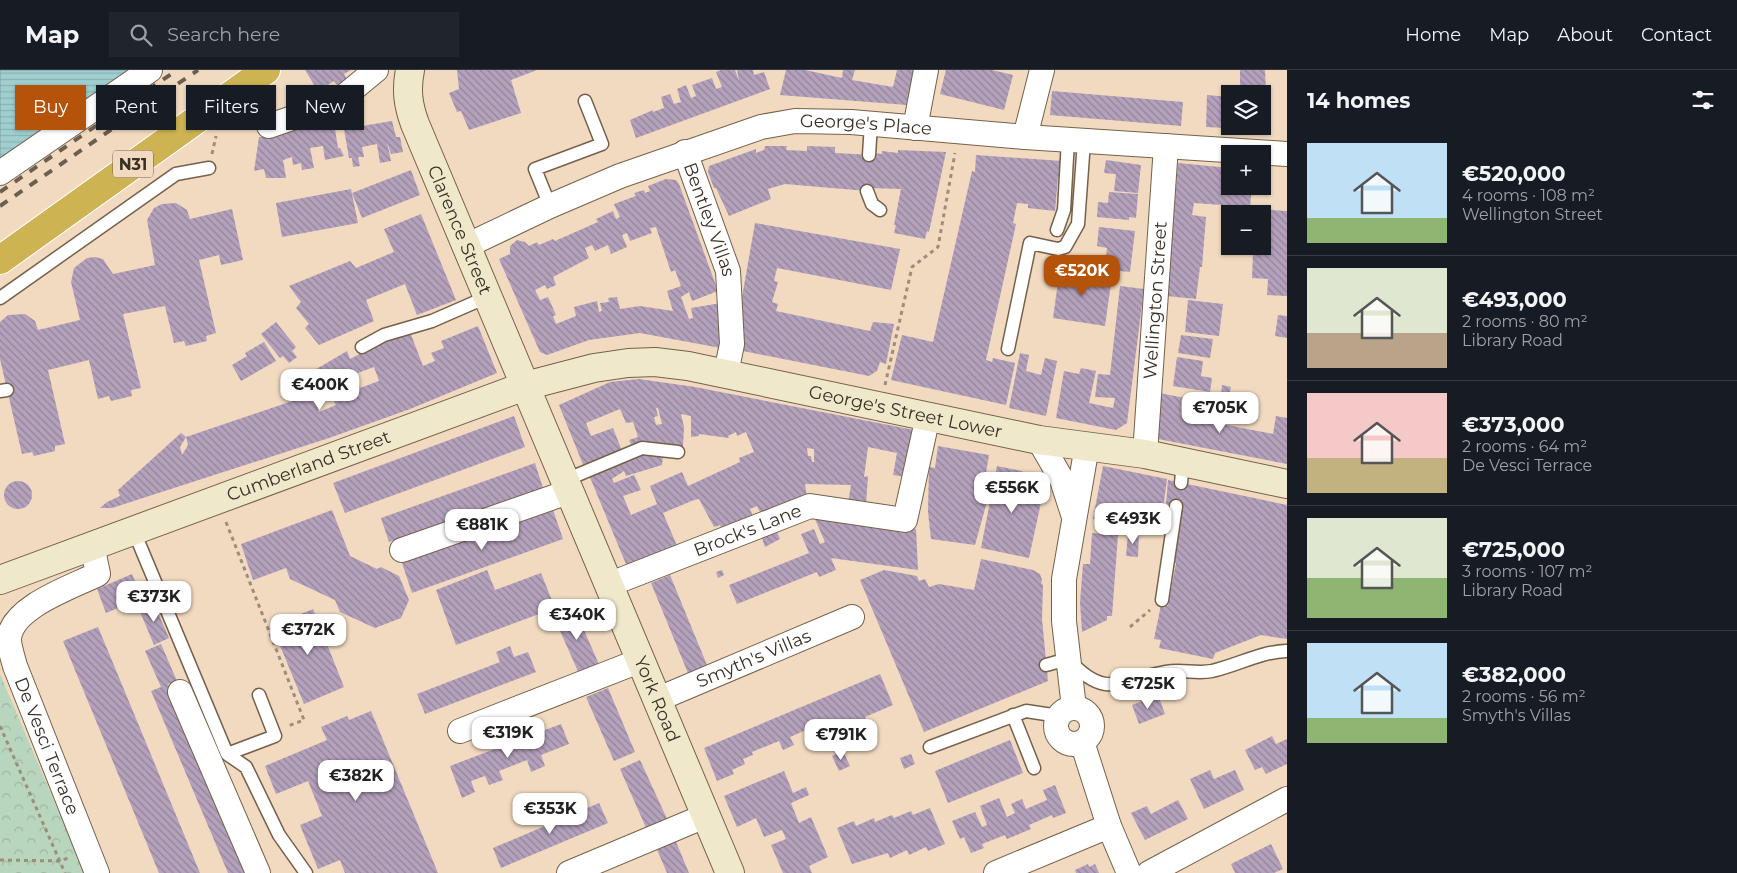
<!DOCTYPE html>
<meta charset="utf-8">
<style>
:root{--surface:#171b24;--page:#20242c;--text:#f1f3f6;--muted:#9ea1a6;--line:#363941;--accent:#b45309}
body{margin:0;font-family:Montserrat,sans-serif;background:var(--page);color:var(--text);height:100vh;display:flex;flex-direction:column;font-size:19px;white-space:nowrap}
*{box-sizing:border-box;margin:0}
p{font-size:16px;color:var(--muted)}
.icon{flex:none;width:28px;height:28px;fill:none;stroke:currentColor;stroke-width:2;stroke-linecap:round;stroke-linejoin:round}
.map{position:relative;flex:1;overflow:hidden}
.drawer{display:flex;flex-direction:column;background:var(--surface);width:450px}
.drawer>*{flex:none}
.top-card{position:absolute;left:15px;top:15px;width:475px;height:45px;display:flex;gap:10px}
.tools{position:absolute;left:1221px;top:15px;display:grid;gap:10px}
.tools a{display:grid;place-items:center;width:50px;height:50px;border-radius:0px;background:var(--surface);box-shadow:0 1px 4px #0004;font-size:25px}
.price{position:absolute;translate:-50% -42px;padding:0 11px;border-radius:10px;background:#fff;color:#222;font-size:16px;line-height:32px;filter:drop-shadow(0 1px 2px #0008)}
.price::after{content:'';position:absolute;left:50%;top:30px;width:15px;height:11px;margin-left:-8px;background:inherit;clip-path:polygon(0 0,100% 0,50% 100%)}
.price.on{background:var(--accent);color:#fff}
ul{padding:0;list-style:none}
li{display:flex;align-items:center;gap:15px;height:125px;padding:0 20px}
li+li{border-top:1px solid var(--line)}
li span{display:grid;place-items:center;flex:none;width:140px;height:100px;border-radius:0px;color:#555}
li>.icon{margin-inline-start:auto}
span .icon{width:60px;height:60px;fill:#fffc;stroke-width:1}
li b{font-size:21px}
h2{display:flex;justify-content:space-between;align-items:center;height:60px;padding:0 20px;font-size:21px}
.tag{padding:0 18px;border-radius:0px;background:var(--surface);box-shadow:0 1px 4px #0004;font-size:18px;line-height:45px}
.tag.on{background:var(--accent);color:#fff}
header{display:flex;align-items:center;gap:30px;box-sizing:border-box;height:70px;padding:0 25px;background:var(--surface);border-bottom:1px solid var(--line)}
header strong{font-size:24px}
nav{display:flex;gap:28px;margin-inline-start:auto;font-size:18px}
.search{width:350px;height:45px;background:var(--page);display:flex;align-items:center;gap:12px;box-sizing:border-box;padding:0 18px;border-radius:0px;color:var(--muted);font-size:19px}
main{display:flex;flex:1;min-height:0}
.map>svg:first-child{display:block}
.park{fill:url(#park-crowns)}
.water{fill:url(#water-rules);stroke:#809f9d}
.building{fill:url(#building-back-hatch);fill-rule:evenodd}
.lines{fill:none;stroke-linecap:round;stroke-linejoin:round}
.lane-casing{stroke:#75614a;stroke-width:15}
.street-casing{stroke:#75614a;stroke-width:26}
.secondary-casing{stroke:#75614a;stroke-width:30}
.highway-casing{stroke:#fff;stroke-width:30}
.path{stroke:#9d8d7a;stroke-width:3;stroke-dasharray:4 4;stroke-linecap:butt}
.lane{stroke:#fff;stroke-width:12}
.street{stroke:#fff;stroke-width:24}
.secondary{stroke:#f0e8cb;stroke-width:28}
.highway{stroke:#cdb351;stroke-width:28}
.rail{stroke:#6c5f50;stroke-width:4;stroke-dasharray:9 9;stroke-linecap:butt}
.labels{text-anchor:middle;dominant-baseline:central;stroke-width:4;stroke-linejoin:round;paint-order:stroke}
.shield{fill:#f1dac0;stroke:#706354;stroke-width:1}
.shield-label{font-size:16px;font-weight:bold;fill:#393026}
.street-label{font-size:18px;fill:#393026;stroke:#f1dac0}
</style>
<header>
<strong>Map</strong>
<div class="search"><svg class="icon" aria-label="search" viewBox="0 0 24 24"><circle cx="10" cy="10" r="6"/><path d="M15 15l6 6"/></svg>Search here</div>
<nav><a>Home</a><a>Map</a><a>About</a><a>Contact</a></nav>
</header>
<main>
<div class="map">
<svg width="1287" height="803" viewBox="0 0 1287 803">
<defs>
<pattern id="park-crowns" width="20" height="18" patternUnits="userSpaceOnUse" patternTransform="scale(1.25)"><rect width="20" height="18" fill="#b8d5be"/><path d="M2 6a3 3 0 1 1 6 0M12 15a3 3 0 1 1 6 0" fill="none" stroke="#9fb7a3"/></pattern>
<pattern id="water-rules" width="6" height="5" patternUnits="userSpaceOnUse" patternTransform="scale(1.25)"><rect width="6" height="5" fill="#9fcfd0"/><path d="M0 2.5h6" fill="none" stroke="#8ab2b2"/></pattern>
<pattern id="building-back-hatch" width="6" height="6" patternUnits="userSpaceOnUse" patternTransform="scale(1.25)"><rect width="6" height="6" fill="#b4a1bc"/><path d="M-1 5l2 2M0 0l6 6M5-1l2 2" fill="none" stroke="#938499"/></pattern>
</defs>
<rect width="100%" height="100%" fill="#f1dac0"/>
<path class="park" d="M0,604l77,181 8,18h-85z"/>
<path class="water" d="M0,0h134l-134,92z"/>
<path class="building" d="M305,0h46l-7,4 3,5 -10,6 -3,-4 -16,10z
M457,0h80l-26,10 10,33 -52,17 -8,-19 -4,1 -8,-19 10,-4z
M721,0h14l4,11 -2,-11h16l1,5 10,-3 6,17 -134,49 -6,-18 23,-10v2l11,-4 -3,-11 9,-3 4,10 7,-2 -4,-13 9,-4 5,13 5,-2 -4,-11 20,-7 4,11 6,-2 -6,-15z
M786,0h19l37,8 1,-8h12l-3,10 41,7 4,-17h18l-8,35 -127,-10z
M946,0h46l21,5 -9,35 -64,-16z
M1240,0h25l1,24h-26z
M1052,21l131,11 -2,24 -131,-11z
M1207,25l23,2v29h18l-1,3 -41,-2z
M392,51l4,16h4l3,15 -12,2 -4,-12 4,19 -11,2 -3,-19 -15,3 2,10h-6l2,9 -7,1 -1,-9h-3l-5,-29z
M334,53l4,25h2l4,8 -19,4 -2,-14 -13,2 4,20 -12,2 -1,-7 -8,2 -1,-8 -9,3 3,18h-20l-2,-9 -10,2 5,-34z
M765,76h22l-1,4 21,1v-5l28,1v6l37,2v-2l10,1v-3l16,2v-3l48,2 -17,80 -2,-1 -2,8 -31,-6 2,-8h-2l7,-36 -32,-1 -2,3 -82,-7 -17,5 3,10 -42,17 -13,-28h-2l-6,-16 1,-6 47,-17v4l8,-3z
M976,85l86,6 -1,16h-3l-3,34 -27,-3v-4l-11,-1 -4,20 3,1 -30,136 6,2 1,-4 22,5 -9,42 -115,-25 11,-45 31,7 39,-171 3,1z
M1106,90l35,5 -3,28 -24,-2 2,-17 -12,-1z
M1178,93l52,5v18h22l-2,21 -56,-4 -2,12 14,2 -4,50h-2l-4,32 -29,-3z
M411,100l9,25 -58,23 -10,-25z
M666,109l10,1 3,4 39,107 -26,10 -3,-9 -8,5 8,22 4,-1 -2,-10 30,-5 5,46 -86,-16 -51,7 -42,15 -7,-3 -41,-93 11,-5v-8l7,-6 8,2 4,4 8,-4 2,3 14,-6 2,2 43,-19 -2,-3 17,-8 3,8 4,-2 -6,-13 22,-8 -2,-3 10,-3 1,3 5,-2 -2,-5zM656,157l15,45 4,-2 6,16 -14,5 6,20 -33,-5 -20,3 -3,-12 -9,1 1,4 -9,1 2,8 -3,1 -2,-11 -23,6 2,9 -20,8 -3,-8 3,-1 -8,-18 -8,3 -5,-10 10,-5 2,4 9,-4 -3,-8 36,-19 -4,-10 7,-3 3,6 13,-6 3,9 16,-7 -5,-12 5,-2 3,8 22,-8 -2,-5z
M351,119l7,34 -76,14 -6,-34z
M1109,122l29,2 -2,24 -7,-1v3l-32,-3 1,-15 10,1z
M176,133l11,7 3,9 42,-10 11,51 -22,5 -2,-10 -20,5 17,73 -10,3 1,5 -21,5 -2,-5 -10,2 -9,-37 -42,8 18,74 -10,2 1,6 -21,5 -2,-5 -11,3 -9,-39 -41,10 17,74 -10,2v5l-21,5 -2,-4 -10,2 -22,-95v-37l8,-7 17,-1 10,7 3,9 42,-10 -9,-38 3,-14 13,-10 8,-1 8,2 10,15 42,-9 -8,-45 7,-12 8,-4z
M1255,139l32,2v85l-20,-1 1,-16 -16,-1 1,-25h-4l1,-7h12v-32h-7z
M421,144l35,86 -39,15 -12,-31 -39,16 8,21 -55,24 -14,-17 4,-4 -13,-16 5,-6 -12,-16 61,-25 6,7 38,-16 -10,-23z
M755,153l145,26 -9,41 -114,-22 -3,13 4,1 -6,20 6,2 -2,7 94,20 3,-9 21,2 -8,40 -6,-2 -3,9 -8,5 -136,-27z
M1099,157l36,4 -5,41 -31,-3 1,-11h6l1,-10 -10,-2z
M1060,198l52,8 -7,50 -52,-8z
M1120,216l24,3 -17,134 -11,7 -60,-12 8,-47 15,3 2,-6 15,3 -7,32 24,5 2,-10 -20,-1 3,-23 12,1z
M1188,230l35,4 -4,32 -34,-4z
M1278,245l9,1v22l-12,-2z
M276,252l20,25 -4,4 5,6 -8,6 -6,-7 -3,2 -19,-24z
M478,256l19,47 -87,36 -81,29 -217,70h-12l7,-6 13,-6 -2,-6 63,-57 5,4 -6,10 2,8 6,-10 -2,-8 127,-43 6,18 17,-7 -10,-19 -13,-15 34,-20 3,8 36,-19 24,-8 13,34 12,-5 -4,-8 13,-5 -3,-7zM374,297l5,14 -19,7 -5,-14z
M1181,265l32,4 -3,19 -32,-5z
M264,272l12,19 -35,20 -9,-16 15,-9 -2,-3z
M1020,283l9,2 -3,16 15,4 4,-17 12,3 -11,55 -37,-8z
M1177,287l26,4 -2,15 11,2 -2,14 -37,-6z
M639,309l56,8 219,43 -8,47 -13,-2 4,-22 -29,-6 -4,30 4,-1 -2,29 -18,-2 3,-18 -46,-1 2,13 -46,17 -4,-8 -7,3 4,10 -31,13 -3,-7 -6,2 -15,-28 -5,1 -31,13 15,35 -50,21 -39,-94 53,-22 21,2 -1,10 -36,11 -2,-5 -12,8 2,4 20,-8 7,15 -18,6 8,19 26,-11 -7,-18 32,-14 6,14 52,-24 -1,-4 15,-6 -8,-20 -9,4 -1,-4 -8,4 1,2 -30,-4v2l-8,1v-21l-10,-2 3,13 -1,19h-51l-3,-6 9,-3 -5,-15 -7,1 -6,-14 -34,14 5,13 22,-8 9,23 -38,16 -25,-62 51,-23zM656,338h2l4,16 -6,1 -2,-8 4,-1zM807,378l7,1v13h-2l-1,-6h-3z
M1222,315l9,2 -2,9 -8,-1z
M1159,323l26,5 -3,19 29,5 62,12 3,-18 11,2v46l-129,-25z
M514,346l11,31 -180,66 -12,-30z
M938,376l51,9 -4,24 8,1 -18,65 -44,-6 -3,-27 1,-45 6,1z
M535,393l8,25 -154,54 -8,-24z
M997,396l25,5 17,18 -3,3 6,6 -13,60 -48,-10z
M1103,396l64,13 -7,53 -67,-13z
M1168,410l119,25v134l-26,-4 -46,18 -2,6 -54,-11 2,-8 -7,-1 7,-34 7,1 8,-43 -5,-1 10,-54 -15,-4z
M4 425a14 14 0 1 1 28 0a14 14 0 1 1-28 0Z
M332,440l18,46 27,13 4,-2 18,9 10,24 -8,18 -26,10 -35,-16 -5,-12 -45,-21 -4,-11 -33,12 -12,-36z
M553,440l10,29 -151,54 -10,-30z
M814,447l102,12 2,41 -87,-12 5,12 -17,7 -2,-5 -80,32 -8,-19 80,-32 -8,-19 13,-5 6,15 5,-2z
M777,462l3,7 -15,8 -3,-9z
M1092,463l26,2 -6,81h-5v4l-25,12 -2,-30 3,-38h7z
M1128,464h11l-1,23 -12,-1z
M981,489l52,11 7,4 2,6 -1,3 2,2 -1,34 6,62 -124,51 -64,-152 24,-10 33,6 2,5 6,-2 4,8 10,-3 35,6z
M487,500l8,20 46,-17 14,35 -99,37 -20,-55z
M722,500l2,5 -6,3 -2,-6z
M132,504l10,24 -36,15 -9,-24z
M670,505l39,95 -19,8 -39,-95z
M153,531l16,37 -15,7 -16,-38z
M573,535l28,64 -20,9 -29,-65z
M313,539l31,78 -40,17 -32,-78z
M98,557l15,36 87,210h-41l-96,-232z
M161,574l16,37 -9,3 78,189h-18l-77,-182 10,-4 -16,-36z
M510,576l4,11 14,-5 8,20 -111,42 -8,-20 83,-32 -4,-10z
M880,604l13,31 -28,12 3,9 -6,3 1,3 -13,6 -2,-3 -9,4 -8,-20 -41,18 4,8 -11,5 -4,-9 -27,11 1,3 -10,4 2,5 -13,6 2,4 -17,7 -13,-33z
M608,618l27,64 -21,9 -28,-64z
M1158,625l7,19 -26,10 -7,-19z
M371,641l67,162h-93l-5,-13 -22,9 -18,-44 22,-9 -14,-35 -32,13 -11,-28 62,-26 -6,-13 26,-11 2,4z
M561,654l8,20 -28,11 4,11 -14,6 -4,-12 -28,11 4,9 -14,5 -4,-9 -14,5 4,11 -13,6 -12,-32z
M1272,666l4,8 11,-5v25l-21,10 -4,-7 -7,3 -10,-20z
M1010,670l13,33 -75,30 -13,-32z
M843,681l7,15 -11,5 -7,-15z
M911,684l4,10 -11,5 -4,-11z
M640,690l28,61 -21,9 -27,-61z
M1210,700l4,9 21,-9 9,20 -40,19 -14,-30z
M784,701l9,22 13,-6 3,8 -18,8 8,20 12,-6 17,40 -19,9 3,7h-29l-12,-28 15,-6 -4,-9 -18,7 -8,-19 -19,9 -13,-31z
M1055,715l11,28 -13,5 -1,-3 -23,10 2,4 -24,10 -2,-4 -23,9 2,4 -13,5 -7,-16 -4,2 -8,-18 23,-9 7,15 5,-2 -7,-19 19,-8 8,19 8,-4 -4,-9 11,-5 4,10 21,-9 -4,-10z
M1178,730l10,19 -43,21 -14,-27 16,-7 4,8z
M599,733l9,20 -107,45 -8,-20z
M930,738l15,36 -17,7 -2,-4 -17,8 -2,-5 -17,8 -2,-5 -36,11 -15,-36 17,-7 2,5 18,-8 1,4 17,-7 2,3 17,-7 2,4z
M674,767l15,36h-22l-12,-28z
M1271,774l12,25 -9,4h-39l-4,-9z
M1088,794l1,3 6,-3 4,9h-23l-1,-3z"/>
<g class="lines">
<g class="lane-casing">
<path id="lane" d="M869,85l2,-31
M867,121l5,13 8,6
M550,136l-15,-37 67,-25 -17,-43
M1057,160l7,-20 4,-70
M0,228l176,-124 33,-6
M362,277l22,-12 48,-14 55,-24
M1008,279l22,-106 28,6 7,-2 13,-23 6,-83
M0,321l7,-1
M563,411l79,-33 36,4
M1181,413l2,-21
M133,459l94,225 48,-18 -16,-41
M1162,530l14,-94
M1046,595l22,-6c38,42 53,21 98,13 15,-3 31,2 46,-1 26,-6 48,-19 74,-20
M1013,645l21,53
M930,677l96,-36 33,5
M227,684l19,13 33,68 27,38"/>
</g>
<g class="street-casing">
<g id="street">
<path d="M269,56l67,-23 40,-33"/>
<path d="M915,58l11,-58"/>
<path d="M1025,67l17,-67"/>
<path id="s1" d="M685,82l43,119 4,73 -6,29"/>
<path d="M0,103l150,-103"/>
<path id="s2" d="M466,176l84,-40 70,-30 141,-49 34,-6 56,1 174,15 262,17"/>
<path d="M1039,370l23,40 12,37"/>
<path id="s3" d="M1145,384l21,-308"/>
<path id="s4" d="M92,475l6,29c-26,13 -87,33 -89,65 0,8 4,19 6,27l82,207"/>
<path d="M402,480l166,-58"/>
<path id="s5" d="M608,515l202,-79 95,14 23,-104"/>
<path d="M180,622l78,181"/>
<path id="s6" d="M656,630l196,-83"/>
<path d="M1074,638l-10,-87v-42l23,-133"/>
<circle cx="1074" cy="656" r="18"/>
<path d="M460,661l179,-70"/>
<path d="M1077,674l7,4 25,78 20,47"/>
<path d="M569,803l136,-57"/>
<path d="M996,803l113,-47"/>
<path d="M1149,803l138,-74"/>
</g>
</g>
<g class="secondary-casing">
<g id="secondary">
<path id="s7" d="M410,0c-4,20 -2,35 5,54l315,749"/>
<path id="s8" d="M0,510l525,-194 69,-18 34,-5 27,-1 33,4 351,74 106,14 142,30"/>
</g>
</g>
<g class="highway-casing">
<path id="highway" d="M0,190l266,-190"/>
</g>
<path class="path" d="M212,84l4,-18
M885,315l27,-118 26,-20 17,-94
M226,452l78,198 -16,6
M1130,557l20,-17
M0,656l65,147
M0,790l60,1 8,-3"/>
<use href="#lane" class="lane"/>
<use href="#street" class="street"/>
<use href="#secondary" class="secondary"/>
<use href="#highway" class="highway"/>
<path class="rail" d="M0,122l177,-122
M0,136l198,-136"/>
</g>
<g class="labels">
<rect class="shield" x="113" y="80.5" width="40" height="27" rx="4"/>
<g class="shield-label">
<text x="133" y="94">N31</text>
</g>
<g class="street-label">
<text stroke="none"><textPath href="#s2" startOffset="424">George's Place</textPath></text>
<text stroke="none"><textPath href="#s1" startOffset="72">Bentley Villas</textPath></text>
<text stroke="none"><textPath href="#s7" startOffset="170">Clarence Street</textPath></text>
<text stroke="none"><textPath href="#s3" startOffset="154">Wellington Street</textPath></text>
<text stroke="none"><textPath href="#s8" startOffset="948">George's Street Lower</textPath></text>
<text stroke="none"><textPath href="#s8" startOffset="329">Cumberland Street</textPath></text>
<text stroke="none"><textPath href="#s5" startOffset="150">Brock's Lane</textPath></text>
<text stroke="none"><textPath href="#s6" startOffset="106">Smyth's Villas</textPath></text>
<text stroke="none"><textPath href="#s7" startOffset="679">York Road</textPath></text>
<text stroke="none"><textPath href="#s4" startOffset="258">De Vesci Terrace</textPath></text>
</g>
</g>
</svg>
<div class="tools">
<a><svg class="icon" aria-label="layers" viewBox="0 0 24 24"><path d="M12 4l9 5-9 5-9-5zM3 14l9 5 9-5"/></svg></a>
<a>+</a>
<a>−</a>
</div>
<b class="price on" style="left:1082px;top:227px">€520K</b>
<b class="price" style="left:320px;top:341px">€400K</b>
<b class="price" style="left:1220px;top:364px">€705K</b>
<b class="price" style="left:1012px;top:444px">€556K</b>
<b class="price" style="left:1133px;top:475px">€493K</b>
<b class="price" style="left:482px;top:481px">€881K</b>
<b class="price" style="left:154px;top:553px">€373K</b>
<b class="price" style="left:577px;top:571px">€340K</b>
<b class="price" style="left:308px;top:586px">€372K</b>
<b class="price" style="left:1148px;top:640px">€725K</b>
<b class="price" style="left:508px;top:689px">€319K</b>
<b class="price" style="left:841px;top:691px">€791K</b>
<b class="price" style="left:356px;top:732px">€382K</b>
<b class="price" style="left:550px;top:765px">€353K</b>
<div class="top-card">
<a class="tag on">Buy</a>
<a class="tag">Rent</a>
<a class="tag">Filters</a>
<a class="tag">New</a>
</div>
</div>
<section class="drawer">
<h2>14 homes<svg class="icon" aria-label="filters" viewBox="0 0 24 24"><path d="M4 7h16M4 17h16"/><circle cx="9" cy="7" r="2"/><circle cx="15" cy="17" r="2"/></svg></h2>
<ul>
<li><span style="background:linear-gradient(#bfe0f5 75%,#8fb573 0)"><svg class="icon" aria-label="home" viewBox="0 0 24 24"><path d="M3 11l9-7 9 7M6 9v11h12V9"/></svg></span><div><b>€520,000</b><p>4 rooms · 108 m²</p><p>Wellington Street</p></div></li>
<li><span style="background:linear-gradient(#dfe7d0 65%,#b9a48a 0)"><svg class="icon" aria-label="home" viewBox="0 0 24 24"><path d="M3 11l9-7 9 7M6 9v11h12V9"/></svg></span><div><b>€493,000</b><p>2 rooms · 80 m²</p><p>Library Road</p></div></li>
<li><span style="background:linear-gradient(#f6c9c9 65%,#c2b280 0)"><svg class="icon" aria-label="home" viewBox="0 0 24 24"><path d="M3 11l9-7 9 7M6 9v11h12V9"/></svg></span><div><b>€373,000</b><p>2 rooms · 64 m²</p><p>De Vesci Terrace</p></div></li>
<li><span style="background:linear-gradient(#dfe7d0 60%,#8fb573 0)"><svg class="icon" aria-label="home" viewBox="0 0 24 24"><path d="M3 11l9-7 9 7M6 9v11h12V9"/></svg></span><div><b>€725,000</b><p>3 rooms · 107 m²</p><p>Library Road</p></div></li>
<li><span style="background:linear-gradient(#bfe0f5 75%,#8fb573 0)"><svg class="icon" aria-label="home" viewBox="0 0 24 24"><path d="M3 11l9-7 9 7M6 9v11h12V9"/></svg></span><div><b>€382,000</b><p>2 rooms · 56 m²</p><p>Smyth's Villas</p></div></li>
</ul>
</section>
</main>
